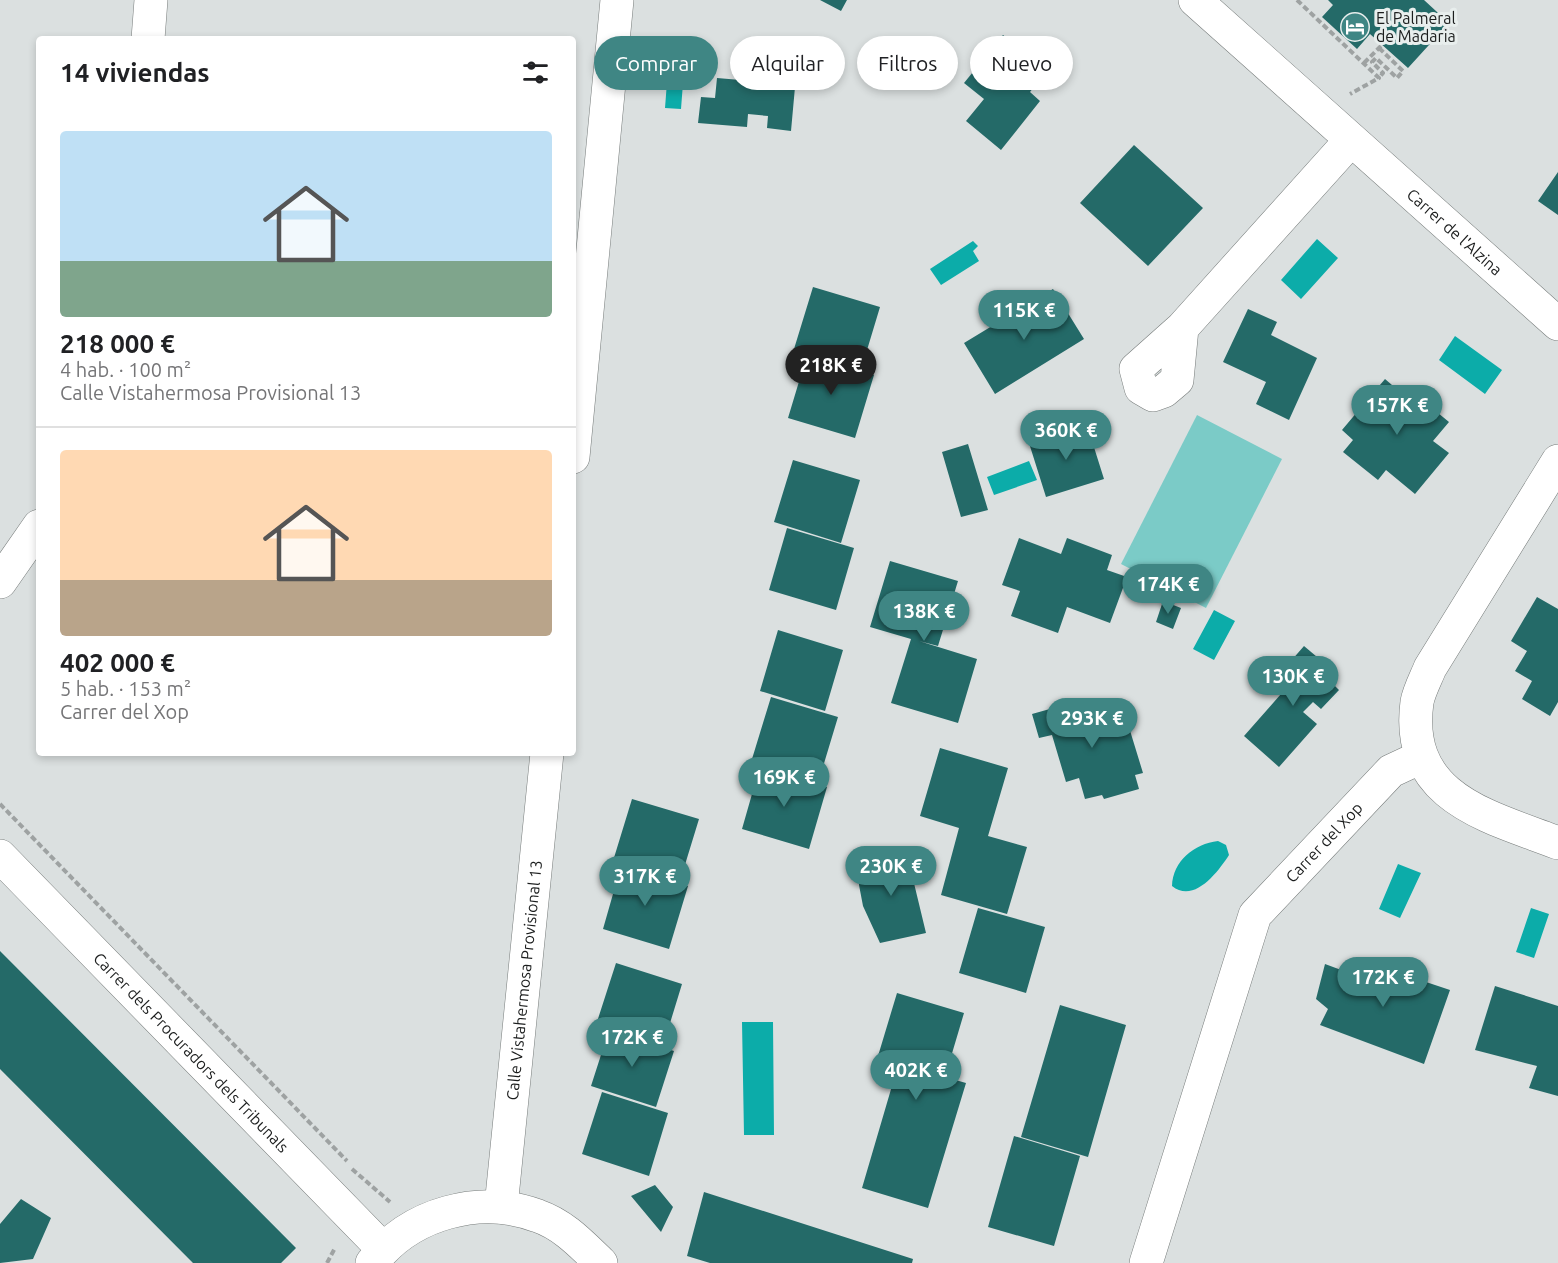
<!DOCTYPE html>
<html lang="es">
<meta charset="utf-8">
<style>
:root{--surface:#fff;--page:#f6f6f6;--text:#202124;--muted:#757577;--line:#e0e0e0;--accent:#3f8684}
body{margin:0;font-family:Ubuntu,sans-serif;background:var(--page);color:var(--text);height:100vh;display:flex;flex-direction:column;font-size:22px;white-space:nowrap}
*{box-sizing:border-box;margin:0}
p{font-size:20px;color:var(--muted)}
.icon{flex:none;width:33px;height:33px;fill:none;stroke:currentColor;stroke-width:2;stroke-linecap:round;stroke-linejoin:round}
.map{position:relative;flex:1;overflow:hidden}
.details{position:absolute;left:36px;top:36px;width:540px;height:720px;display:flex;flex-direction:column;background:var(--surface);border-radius:6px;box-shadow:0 3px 9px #0003}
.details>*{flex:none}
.top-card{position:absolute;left:594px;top:36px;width:570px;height:54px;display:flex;gap:12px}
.price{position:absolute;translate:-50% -51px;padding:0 14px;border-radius:21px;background:var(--accent);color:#fff;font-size:20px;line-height:39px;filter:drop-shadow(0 2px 3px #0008)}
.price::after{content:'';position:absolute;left:50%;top:36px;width:18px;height:14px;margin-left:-9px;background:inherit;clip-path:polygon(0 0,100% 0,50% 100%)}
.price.active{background:#222;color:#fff}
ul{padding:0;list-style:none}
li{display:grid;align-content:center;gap:12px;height:318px;padding:0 24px}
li+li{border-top:2px solid var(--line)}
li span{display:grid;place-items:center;height:186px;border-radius:6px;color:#555}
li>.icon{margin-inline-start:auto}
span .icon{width:108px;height:108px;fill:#fffc;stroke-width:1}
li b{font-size:26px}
h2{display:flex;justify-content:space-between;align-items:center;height:72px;padding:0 24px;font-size:26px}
.pill{padding:0 21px;border-radius:27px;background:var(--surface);box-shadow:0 3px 9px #0003;font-size:21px;line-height:54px}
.pill.active{background:var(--accent);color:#fff}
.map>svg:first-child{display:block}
.green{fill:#7bcbc7}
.water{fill:#0caca9}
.building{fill:#246a68}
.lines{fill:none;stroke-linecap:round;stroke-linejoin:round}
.street-casing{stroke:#777c7b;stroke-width:34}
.secondary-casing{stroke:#777c7b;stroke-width:34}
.path{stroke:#9ea2a2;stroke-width:4;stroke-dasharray:6 3;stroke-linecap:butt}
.street{stroke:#fff;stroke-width:33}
.secondary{stroke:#fff;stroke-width:33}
.labels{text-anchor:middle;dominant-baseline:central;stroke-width:6;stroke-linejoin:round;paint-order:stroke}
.poi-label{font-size:16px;fill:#1b1d1d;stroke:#e8eeed;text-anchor:start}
.street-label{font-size:16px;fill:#1b1d1d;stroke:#e8eeed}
</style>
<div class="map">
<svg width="1558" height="1263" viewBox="0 0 1558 1263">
<rect width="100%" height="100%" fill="#dbe0e0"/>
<path class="green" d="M1197,415l85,44 -76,149 -85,-44z"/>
<path class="water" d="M668,69l16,1 -3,39 -16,-1z
M1317,239l21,19 -37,41 -20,-19z
M973,241l5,5 -5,5 6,10 -38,24 -11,-16z
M1455,336l47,34 -17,24 -46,-34z
M1029,461l8,19 -43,15 -7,-18z
M1214,610l21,11 -21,39 -21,-11z
M1218,841l8,4 3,10c-11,17 -35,49 -57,31 1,-25 22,-42 46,-45z
M1398,864l23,9 -21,45 -21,-9z
M1531,908l18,6 -15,44 -18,-6z
M742,1022h31l1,113h-30z"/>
<path class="building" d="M820,0h27l-6,11z
M1328,0h96l25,23 -41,45 -38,-34 -13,15 -35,-32 11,-12z
M1003,35l44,36 -17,21 10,9 -39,49 -35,-29 18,-22 -20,-16z
M775,74l21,2 -5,55 -24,-3 1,-12 -20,-2 -1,13 -49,-4 3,-26 14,1 2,-20 57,5z
M1134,145l69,63 -55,58 -68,-63z
M1558,172v43l-20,-14z
M813,287l67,20 -19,63 -67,-21z
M1053,289l31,50 -89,55 -31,-51z
M1248,309l29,13 -6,13 46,23 -28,62 -33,-16 10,-22 -43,-20z
M807,355l67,20 -19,63 -67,-20z
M1385,379l14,12 5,-6 45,37 -16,19 16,12 -34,41 -29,-24 -8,10 -35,-28 10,-12 -11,-10z
M1087,425l17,54 -58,18 -17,-54z
M968,444l20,66 -27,7 -19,-65z
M793,460l67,20 -19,63 -67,-21z
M787,528l67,20 -18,62 -67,-20z
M1019,538l42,16 6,-16 45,17 -5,15 20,7 -17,46 -43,-16 -9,26 -47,-17 9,-25 -18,-6z
M890,561l68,20 -20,65 -19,-5 58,18 -19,64 -67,-20 20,-64 -41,-12z
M1537,597l21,12v93l-8,14 -28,-17 10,-18 -17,-10 12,-20 -16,-10z
M1163,601l18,7 -8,21 -17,-7z
M778,630l65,20 -18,61 -65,-20z
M1304,646l32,27 -7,7 10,10 -18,19 -8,-7 -10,10 14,12 -38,43 -35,-31 44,-50 -11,-9z
M771,697l67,20 -19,63 -67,-21z
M1089,698l4,15 15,-5 6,21 14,-5 15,49 -8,2 4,14 -35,10 -2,-4 -17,4 -6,-21 -13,4 -14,-47 -13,3 -7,-24z
M940,748l68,20 -20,68 39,11 -20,67 -66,-19 18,-67 -39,-12z
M760,766l67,21 -18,62 -67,-20z
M632,799l67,20 -19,62 -67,-20z
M906,850l20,83 -46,10 -17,-37 -4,-21v-25z
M621,866l67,20 -19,63 -66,-20z
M978,908l67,19 -19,66 -67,-20z
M0,951l296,297 -15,15h-88l-193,-194z
M1360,960l90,30 -26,74 -104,-39 8,-16 -12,-10 9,-35 27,10z
M616,963l66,21 -19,62 -67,-21z
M1495,986l63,20v90l-29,-8 8,-22 -62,-16z
M897,993l67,20 -19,64 21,6 -38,125 -66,-20 37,-126 -21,-6z
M1060,1005l66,20 -38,132 -67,-20z
M609,1030l65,21 -18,56 -65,-21z
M602,1092l66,21 -19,63 -67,-22z
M1014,1136l66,20 -26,90 -66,-19z
M655,1185l18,22 -12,25 -30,-36z
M704,1192l209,67 -1,4h-202l-23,-7z
M21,1199l30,19 -18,41 -33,4v-39z"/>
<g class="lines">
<g class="street-casing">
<g id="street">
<path id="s1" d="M1195,0l363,324"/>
<path d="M148,39l3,-39"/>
<path d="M1182,328l-5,52 -13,11 -11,4 -12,-7 -5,-19 46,-41 169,-188"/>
<path d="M573,457l44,-457"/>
<path d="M1558,461l-128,207c-4,10 -11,23 -13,34 -13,96 71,114 141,141"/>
<path d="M0,582l39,-56"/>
<path id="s2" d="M501,1207l46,-454"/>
<path id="s3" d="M1146,1263l109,-348 136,-144 30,-14"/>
</g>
</g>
<g class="secondary-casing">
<g id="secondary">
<path id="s4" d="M0,856l383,393"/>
<path d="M372,1263c38,-50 108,-69 166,-47 26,9 44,29 63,47"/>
</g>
</g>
<path class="path" d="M1297,0l82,78 -29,16
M1379,48l24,23 -6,7 -21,-20 -4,4 11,11 -4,5
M1364,63l18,-18
M0,804l347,357
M352,1169l38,33
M327,1263l8,-15"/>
<use href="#street" class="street"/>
<use href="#secondary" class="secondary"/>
</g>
<defs>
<g id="hotel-disc" transform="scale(1.5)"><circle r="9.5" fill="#3f8684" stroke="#e8eeed"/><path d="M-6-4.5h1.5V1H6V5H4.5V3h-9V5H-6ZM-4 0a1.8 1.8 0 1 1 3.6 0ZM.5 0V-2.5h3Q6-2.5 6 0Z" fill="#fff"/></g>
</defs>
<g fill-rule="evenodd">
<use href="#hotel-disc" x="1355" y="27"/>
</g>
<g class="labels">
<g class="poi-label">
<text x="1376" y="18">El Palmeral<tspan x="1376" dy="18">de Madaria</tspan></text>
</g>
<g class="street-label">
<text stroke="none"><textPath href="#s1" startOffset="348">Carrer de l'Alzina</textPath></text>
<text stroke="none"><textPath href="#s3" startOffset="465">Carrer del Xop</textPath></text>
<text stroke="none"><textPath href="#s2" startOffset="228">Calle Vistahermosa Provisional 13</textPath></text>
<text stroke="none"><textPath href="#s4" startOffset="274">Carrer dels Procuradors dels Tribunals</textPath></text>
</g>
</g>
</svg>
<b class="price" style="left:1024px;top:341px">115K €</b>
<b class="price active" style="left:831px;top:396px">218K €</b>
<b class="price" style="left:1397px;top:436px">157K €</b>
<b class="price" style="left:1066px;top:461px">360K €</b>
<b class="price" style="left:1168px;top:615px">174K €</b>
<b class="price" style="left:924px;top:642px">138K €</b>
<b class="price" style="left:1293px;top:707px">130K €</b>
<b class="price" style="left:1092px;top:749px">293K €</b>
<b class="price" style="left:784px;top:808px">169K €</b>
<b class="price" style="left:891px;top:897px">230K €</b>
<b class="price" style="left:645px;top:907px">317K €</b>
<b class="price" style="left:1383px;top:1008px">172K €</b>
<b class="price" style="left:632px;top:1068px">172K €</b>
<b class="price" style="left:916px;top:1101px">402K €</b>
<div class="top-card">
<a class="pill active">Comprar</a>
<a class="pill">Alquilar</a>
<a class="pill">Filtros</a>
<a class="pill">Nuevo</a>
</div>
<section class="details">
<h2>14 viviendas<svg class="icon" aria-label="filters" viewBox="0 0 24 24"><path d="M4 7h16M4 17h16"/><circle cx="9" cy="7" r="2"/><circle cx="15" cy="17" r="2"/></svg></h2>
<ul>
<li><span style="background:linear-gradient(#bfe0f5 70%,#7fa58c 0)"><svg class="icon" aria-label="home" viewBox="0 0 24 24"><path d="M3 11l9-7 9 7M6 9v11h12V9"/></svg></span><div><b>218 000 €</b><p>4 hab. · 100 m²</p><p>Calle Vistahermosa Provisional 13</p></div></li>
<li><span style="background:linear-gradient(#ffd9b3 70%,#b9a48a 0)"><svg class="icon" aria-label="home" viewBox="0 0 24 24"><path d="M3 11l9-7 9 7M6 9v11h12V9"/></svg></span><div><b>402 000 €</b><p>5 hab. · 153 m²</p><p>Carrer del Xop</p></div></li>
</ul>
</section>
</div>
